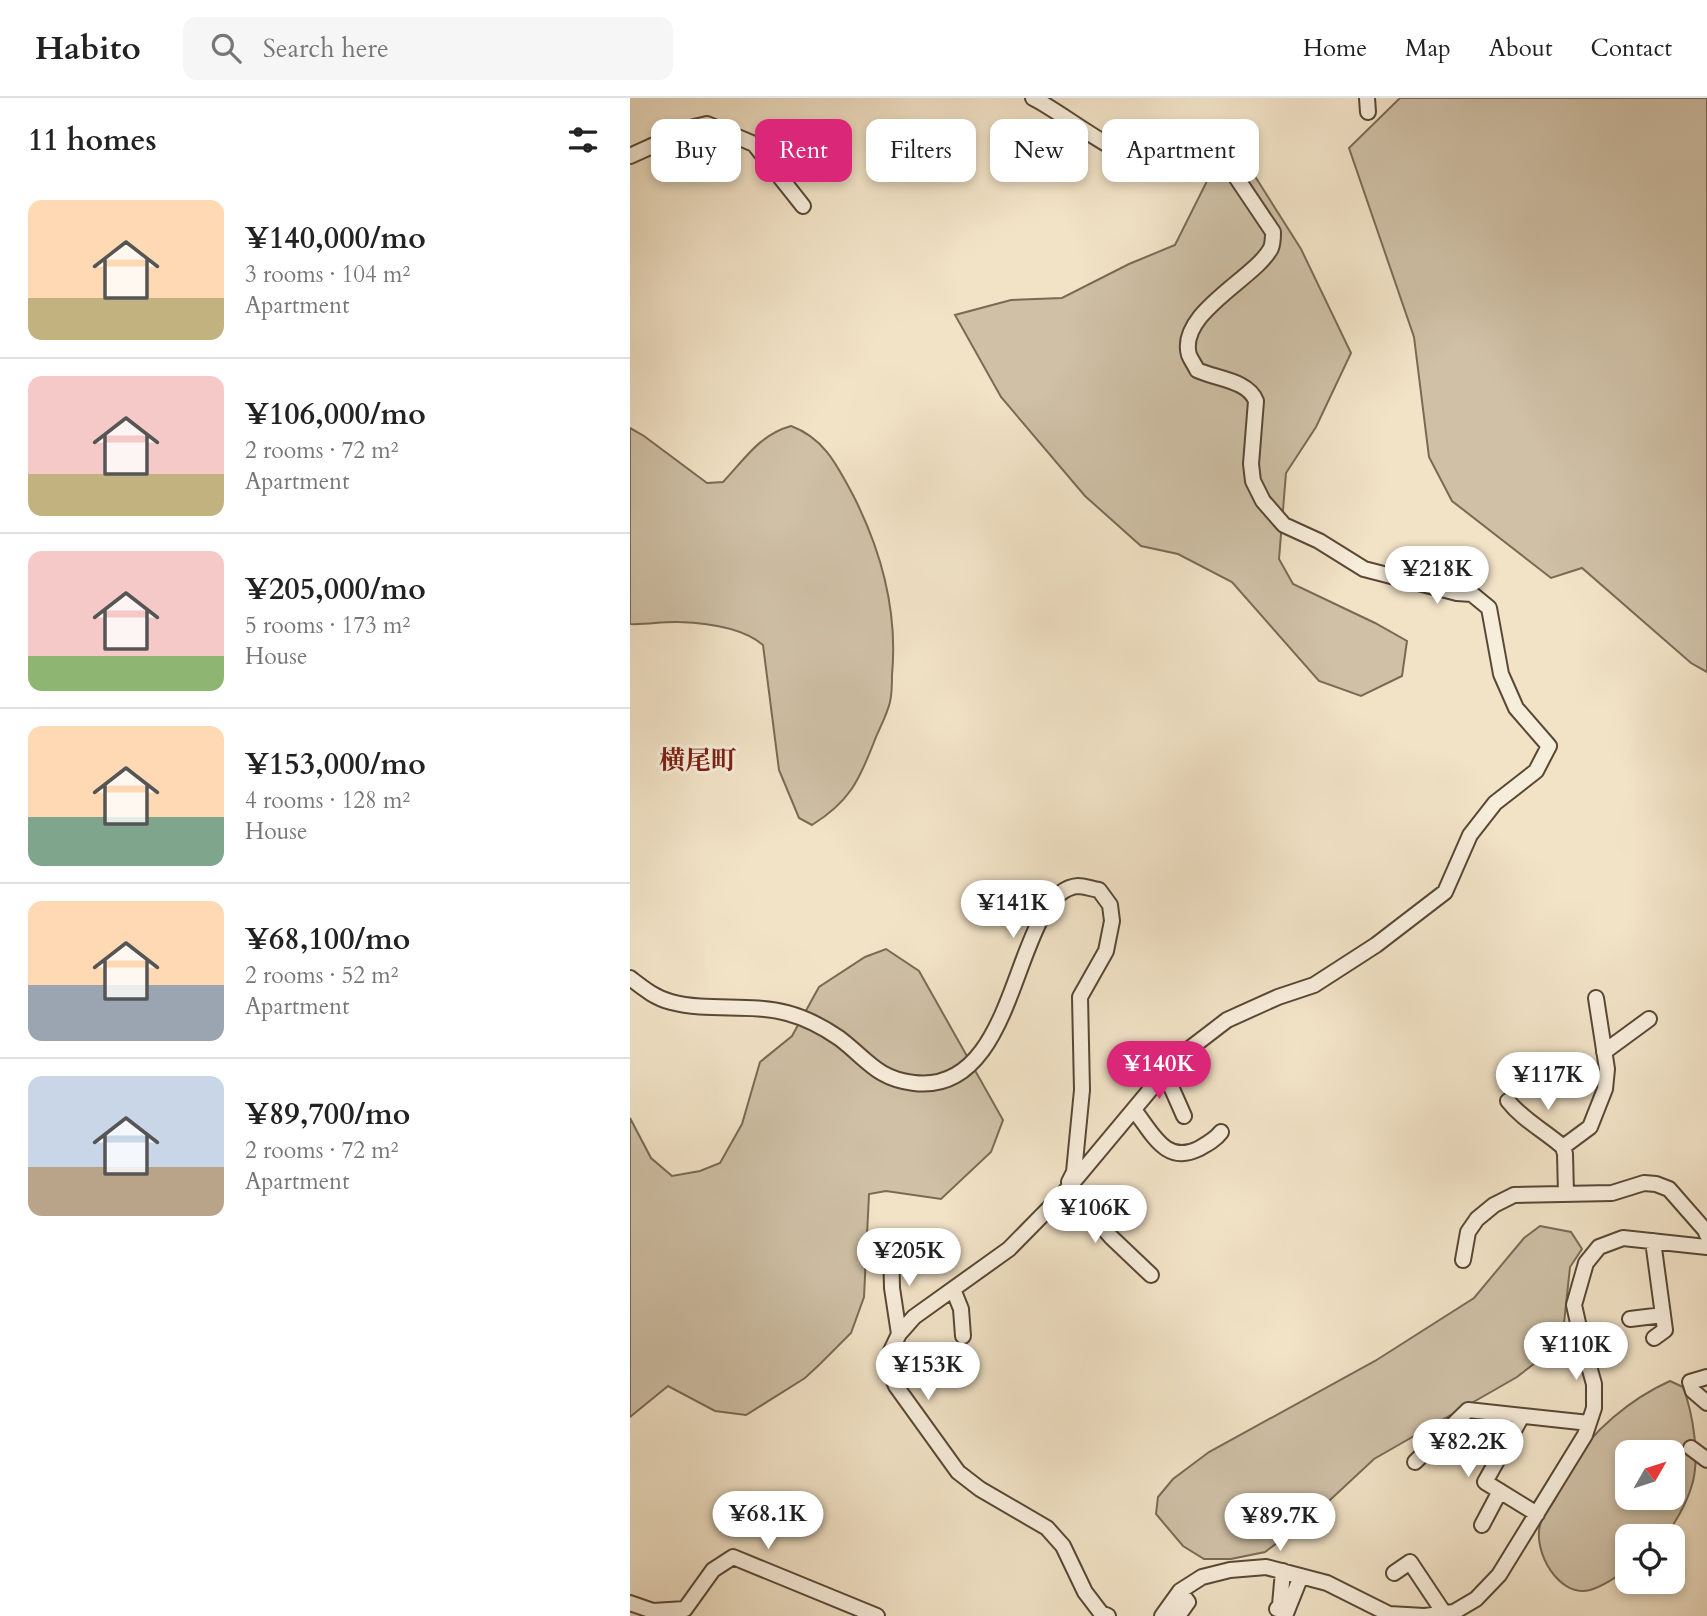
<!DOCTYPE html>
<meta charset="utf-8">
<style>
:root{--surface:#fff;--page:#f6f6f6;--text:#222;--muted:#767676;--line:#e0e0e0;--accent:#db2777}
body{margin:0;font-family:Cardo,"Noto Serif JP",serif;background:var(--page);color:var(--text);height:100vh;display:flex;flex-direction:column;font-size:26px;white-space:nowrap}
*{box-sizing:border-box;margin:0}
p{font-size:23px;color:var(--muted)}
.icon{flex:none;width:38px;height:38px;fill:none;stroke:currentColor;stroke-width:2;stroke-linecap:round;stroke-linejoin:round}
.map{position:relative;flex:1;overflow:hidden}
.drawer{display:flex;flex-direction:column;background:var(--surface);width:630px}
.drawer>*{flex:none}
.banner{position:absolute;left:21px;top:21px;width:665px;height:63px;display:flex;gap:14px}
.needle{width:46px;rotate:51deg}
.buttons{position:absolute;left:985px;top:1342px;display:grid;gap:14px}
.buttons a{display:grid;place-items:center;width:70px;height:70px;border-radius:14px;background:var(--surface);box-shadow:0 4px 10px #0003;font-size:35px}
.price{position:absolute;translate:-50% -60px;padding:0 16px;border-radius:24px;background:#fff;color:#222;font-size:23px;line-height:46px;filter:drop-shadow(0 2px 4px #0008)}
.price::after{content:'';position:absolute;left:50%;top:42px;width:21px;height:16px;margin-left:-10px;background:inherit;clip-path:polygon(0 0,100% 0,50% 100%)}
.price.current{background:var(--accent);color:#fff}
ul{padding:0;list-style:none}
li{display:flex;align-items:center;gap:21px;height:175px;padding:0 28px}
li+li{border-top:2px solid var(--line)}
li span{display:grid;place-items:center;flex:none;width:196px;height:140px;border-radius:14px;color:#555}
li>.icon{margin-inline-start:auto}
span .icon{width:84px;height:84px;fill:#fffc;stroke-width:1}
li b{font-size:30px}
h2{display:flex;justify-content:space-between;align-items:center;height:84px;padding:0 28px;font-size:30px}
.pill{padding:0 24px;border-radius:14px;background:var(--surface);box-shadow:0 4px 10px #0003;font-size:24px;line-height:63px}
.pill.current{background:var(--accent);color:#fff}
header{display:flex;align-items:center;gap:42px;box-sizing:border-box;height:98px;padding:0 35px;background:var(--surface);border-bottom:2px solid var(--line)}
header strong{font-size:33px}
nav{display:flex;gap:38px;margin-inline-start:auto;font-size:24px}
.search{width:490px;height:63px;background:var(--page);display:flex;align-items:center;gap:18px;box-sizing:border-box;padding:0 24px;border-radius:14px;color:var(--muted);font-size:26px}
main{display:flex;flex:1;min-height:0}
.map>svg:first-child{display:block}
.green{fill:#cfc0a6;stroke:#7a6a55;stroke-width:2;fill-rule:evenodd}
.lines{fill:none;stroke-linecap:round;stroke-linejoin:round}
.street-casing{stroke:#594835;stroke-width:18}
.street{stroke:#f7eddb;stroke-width:14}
.labels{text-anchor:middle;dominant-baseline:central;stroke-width:6;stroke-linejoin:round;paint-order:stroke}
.quarter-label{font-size:26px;font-weight:bold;fill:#7a1f14;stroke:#f7eddb}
</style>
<header>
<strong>Habito</strong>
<div class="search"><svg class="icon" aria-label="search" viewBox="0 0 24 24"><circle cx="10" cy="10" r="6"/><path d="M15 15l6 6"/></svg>Search here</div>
<nav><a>Home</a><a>Map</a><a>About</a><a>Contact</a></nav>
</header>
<main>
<section class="drawer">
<h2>11 homes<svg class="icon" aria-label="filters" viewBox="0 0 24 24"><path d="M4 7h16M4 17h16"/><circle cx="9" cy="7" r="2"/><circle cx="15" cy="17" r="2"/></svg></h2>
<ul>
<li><span style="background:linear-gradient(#ffd9b3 70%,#c2b280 0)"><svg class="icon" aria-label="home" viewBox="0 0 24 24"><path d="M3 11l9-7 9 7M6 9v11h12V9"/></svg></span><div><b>¥140,000/mo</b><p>3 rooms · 104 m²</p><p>Apartment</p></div></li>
<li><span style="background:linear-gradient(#f6c9c9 70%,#c2b280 0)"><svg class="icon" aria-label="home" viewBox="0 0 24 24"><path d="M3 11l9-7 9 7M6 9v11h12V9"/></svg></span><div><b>¥106,000/mo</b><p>2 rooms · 72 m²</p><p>Apartment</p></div></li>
<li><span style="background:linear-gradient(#f6c9c9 75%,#8fb573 0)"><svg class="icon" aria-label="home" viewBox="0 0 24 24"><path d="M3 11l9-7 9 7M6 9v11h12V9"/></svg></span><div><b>¥205,000/mo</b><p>5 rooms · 173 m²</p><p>House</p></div></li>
<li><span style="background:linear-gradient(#ffd9b3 65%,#7fa58c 0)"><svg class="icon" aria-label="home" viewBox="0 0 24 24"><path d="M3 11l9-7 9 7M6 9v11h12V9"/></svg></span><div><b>¥153,000/mo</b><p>4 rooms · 128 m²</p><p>House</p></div></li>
<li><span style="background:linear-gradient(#ffd9b3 60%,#9aa5b1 0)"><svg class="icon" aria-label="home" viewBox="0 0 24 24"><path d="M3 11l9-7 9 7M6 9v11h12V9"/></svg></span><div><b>¥68,100/mo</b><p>2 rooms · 52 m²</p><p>Apartment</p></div></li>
<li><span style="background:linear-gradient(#c9d6e8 65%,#b9a48a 0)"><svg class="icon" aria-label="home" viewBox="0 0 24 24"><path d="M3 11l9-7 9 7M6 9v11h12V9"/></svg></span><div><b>¥89,700/mo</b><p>2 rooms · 72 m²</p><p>Apartment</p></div></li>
</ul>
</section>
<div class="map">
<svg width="1077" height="1518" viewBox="0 0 1077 1518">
<rect width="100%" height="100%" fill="#f2e3c7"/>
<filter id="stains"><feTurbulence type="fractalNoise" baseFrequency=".00286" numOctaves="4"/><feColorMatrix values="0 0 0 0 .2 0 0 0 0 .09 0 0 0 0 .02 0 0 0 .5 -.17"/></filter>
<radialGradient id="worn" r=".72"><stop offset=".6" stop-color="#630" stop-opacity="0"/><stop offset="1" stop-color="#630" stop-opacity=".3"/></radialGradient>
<path class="green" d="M770,0h307v574l-16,-9 -109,-95 -31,10 -99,-77 -23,-44 -15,-120 -65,-189z
M614,61l57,90 50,104 -35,74 -30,46 -7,86 14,25 82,39 32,18 -5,35 -41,20 -42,-15 -87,-99 -54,-28 -37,-8 -56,-50 -84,-99 -46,-82 56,-15 51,-2 67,-34 46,-19 36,-72z
M161,328c33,12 46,39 62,69 29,57 45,116 39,180 0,9 0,19 -2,27 -3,13 -11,27 -16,40 -15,39 -25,60 -62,83l-13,-7 -20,-48 -16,-125c-21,-18 -56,-22 -84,-23 -16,-1 -32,3 -49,2v-196l14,8 63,47 16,-1c22,-23 36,-47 68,-56z
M256,851l33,22 84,149 -12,32 -50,47 -55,-8 -17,3 -5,103 -13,36 -31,31 -15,14 -59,37 -31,-4 -47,-25 -38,31v-299l21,40 21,18 28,-5 20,-8 22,-39 18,-62 32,-26 27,-49 46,-30z
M910,1128l31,6 11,17 -12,18 -8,75 -45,35 -143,82 -60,56 -49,37 -34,7h-27l-21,-13 -27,-32 2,-17 15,-18 36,-27 166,-91 99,-63 50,-60z
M1040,1283l13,6c10,27 18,73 8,101 -5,17 -15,33 -25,48h-38l-1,33c-11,8 -23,17 -37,21 -31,8 -57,-38 -50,-65 2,-10 12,-19 16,-28 5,-9 8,-20 14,-29 21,-37 62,-70 100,-87zM998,1354h45v46h-45z"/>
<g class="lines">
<g class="street-casing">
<path id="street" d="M403,0c32,16 87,63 121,64 19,1 41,-5 60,-8l14,11 45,67c0,5 0,11 -2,16 -15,30 -94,65 -82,107 2,5 6,10 8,15 19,9 51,10 59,31l-5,63 2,17 10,20 21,24 35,16 45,28 93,24 15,1 17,14 12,66 15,34 33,38 -13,25 -41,32 -25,32 -25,57 -69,53 -62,40 -36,12 -51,23 -43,33 -29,31 -91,109 -55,56 -95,68 -15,17 -10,21v15l7,16 62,86 22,17 67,39 16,18 22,46 16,21 7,3
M737,0l1,14
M0,58l64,-29 13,-3 47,20 49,62
M0,880c13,10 25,20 41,24 38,10 78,1 116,11 19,5 36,14 52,25 28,21 38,41 75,45 108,13 98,-192 164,-197 6,0 14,3 21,4l11,15 2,16 -6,30 -26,46 2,93 -8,82 -5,10
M974,954l45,-33
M535,975l19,43
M878,1003c15,19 37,30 55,46
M504,1012c18,22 31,55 64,39 9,-5 17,-9 23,-17
M439,1090l42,49 40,38
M936,1096l-1,-40 -2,-7 27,-20 15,-38 2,-20 -11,-71
M1023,1143l12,89 -11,8
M261,1146l1,44 7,46
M833,1162l5,-28 9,-13 17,-14 20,-10 98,-2 32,-10 12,1 13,5 36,41 2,5
M323,1191l8,20 2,27
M1000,1221l33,-4
M1077,1279l-17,5 3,9 14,12
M892,1318l-37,66 52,32
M1061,1350l16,12
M785,1364l53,-52 121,13
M852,1427l18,-34
M764,1475l16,-11 34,51
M0,1505l23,8 32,-2
M55,1511l28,-39 20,-13 144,59
M647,1511l3,-4 3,-34
M532,1518l18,-25 22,-14 28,-7 36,-3 61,16 62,31 35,2
M548,1518l10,-14 -8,-11
M655,1518l16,-40
M795,1518l29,-4 22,-13 23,-24 86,-140 9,-27v-24l-11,-39 -9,-40 12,-42 13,-16 24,-9 84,9"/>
</g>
<use href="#street" class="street"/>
</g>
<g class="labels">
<g class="quarter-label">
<text x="68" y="662">横尾町</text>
</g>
</g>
<rect width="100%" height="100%" filter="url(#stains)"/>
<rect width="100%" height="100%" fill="url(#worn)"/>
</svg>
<div class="buttons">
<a><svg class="needle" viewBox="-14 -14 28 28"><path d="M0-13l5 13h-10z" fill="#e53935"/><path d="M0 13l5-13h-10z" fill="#767676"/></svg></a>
<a><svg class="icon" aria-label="locate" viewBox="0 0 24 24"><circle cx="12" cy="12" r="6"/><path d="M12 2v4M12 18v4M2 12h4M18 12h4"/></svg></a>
</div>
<b class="price" style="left:807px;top:508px">¥218K</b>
<b class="price" style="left:383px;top:842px">¥141K</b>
<b class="price current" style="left:529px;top:1003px">¥140K</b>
<b class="price" style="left:918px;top:1014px">¥117K</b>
<b class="price" style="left:465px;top:1147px">¥106K</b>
<b class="price" style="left:279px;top:1190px">¥205K</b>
<b class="price" style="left:946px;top:1284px">¥110K</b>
<b class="price" style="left:298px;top:1304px">¥153K</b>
<b class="price" style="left:838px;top:1381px">¥82.2K</b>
<b class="price" style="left:138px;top:1453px">¥68.1K</b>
<b class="price" style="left:650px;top:1455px">¥89.7K</b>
<div class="banner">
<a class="pill">Buy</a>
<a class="pill current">Rent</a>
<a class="pill">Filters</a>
<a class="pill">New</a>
<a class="pill">Apartment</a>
</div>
</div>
</main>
